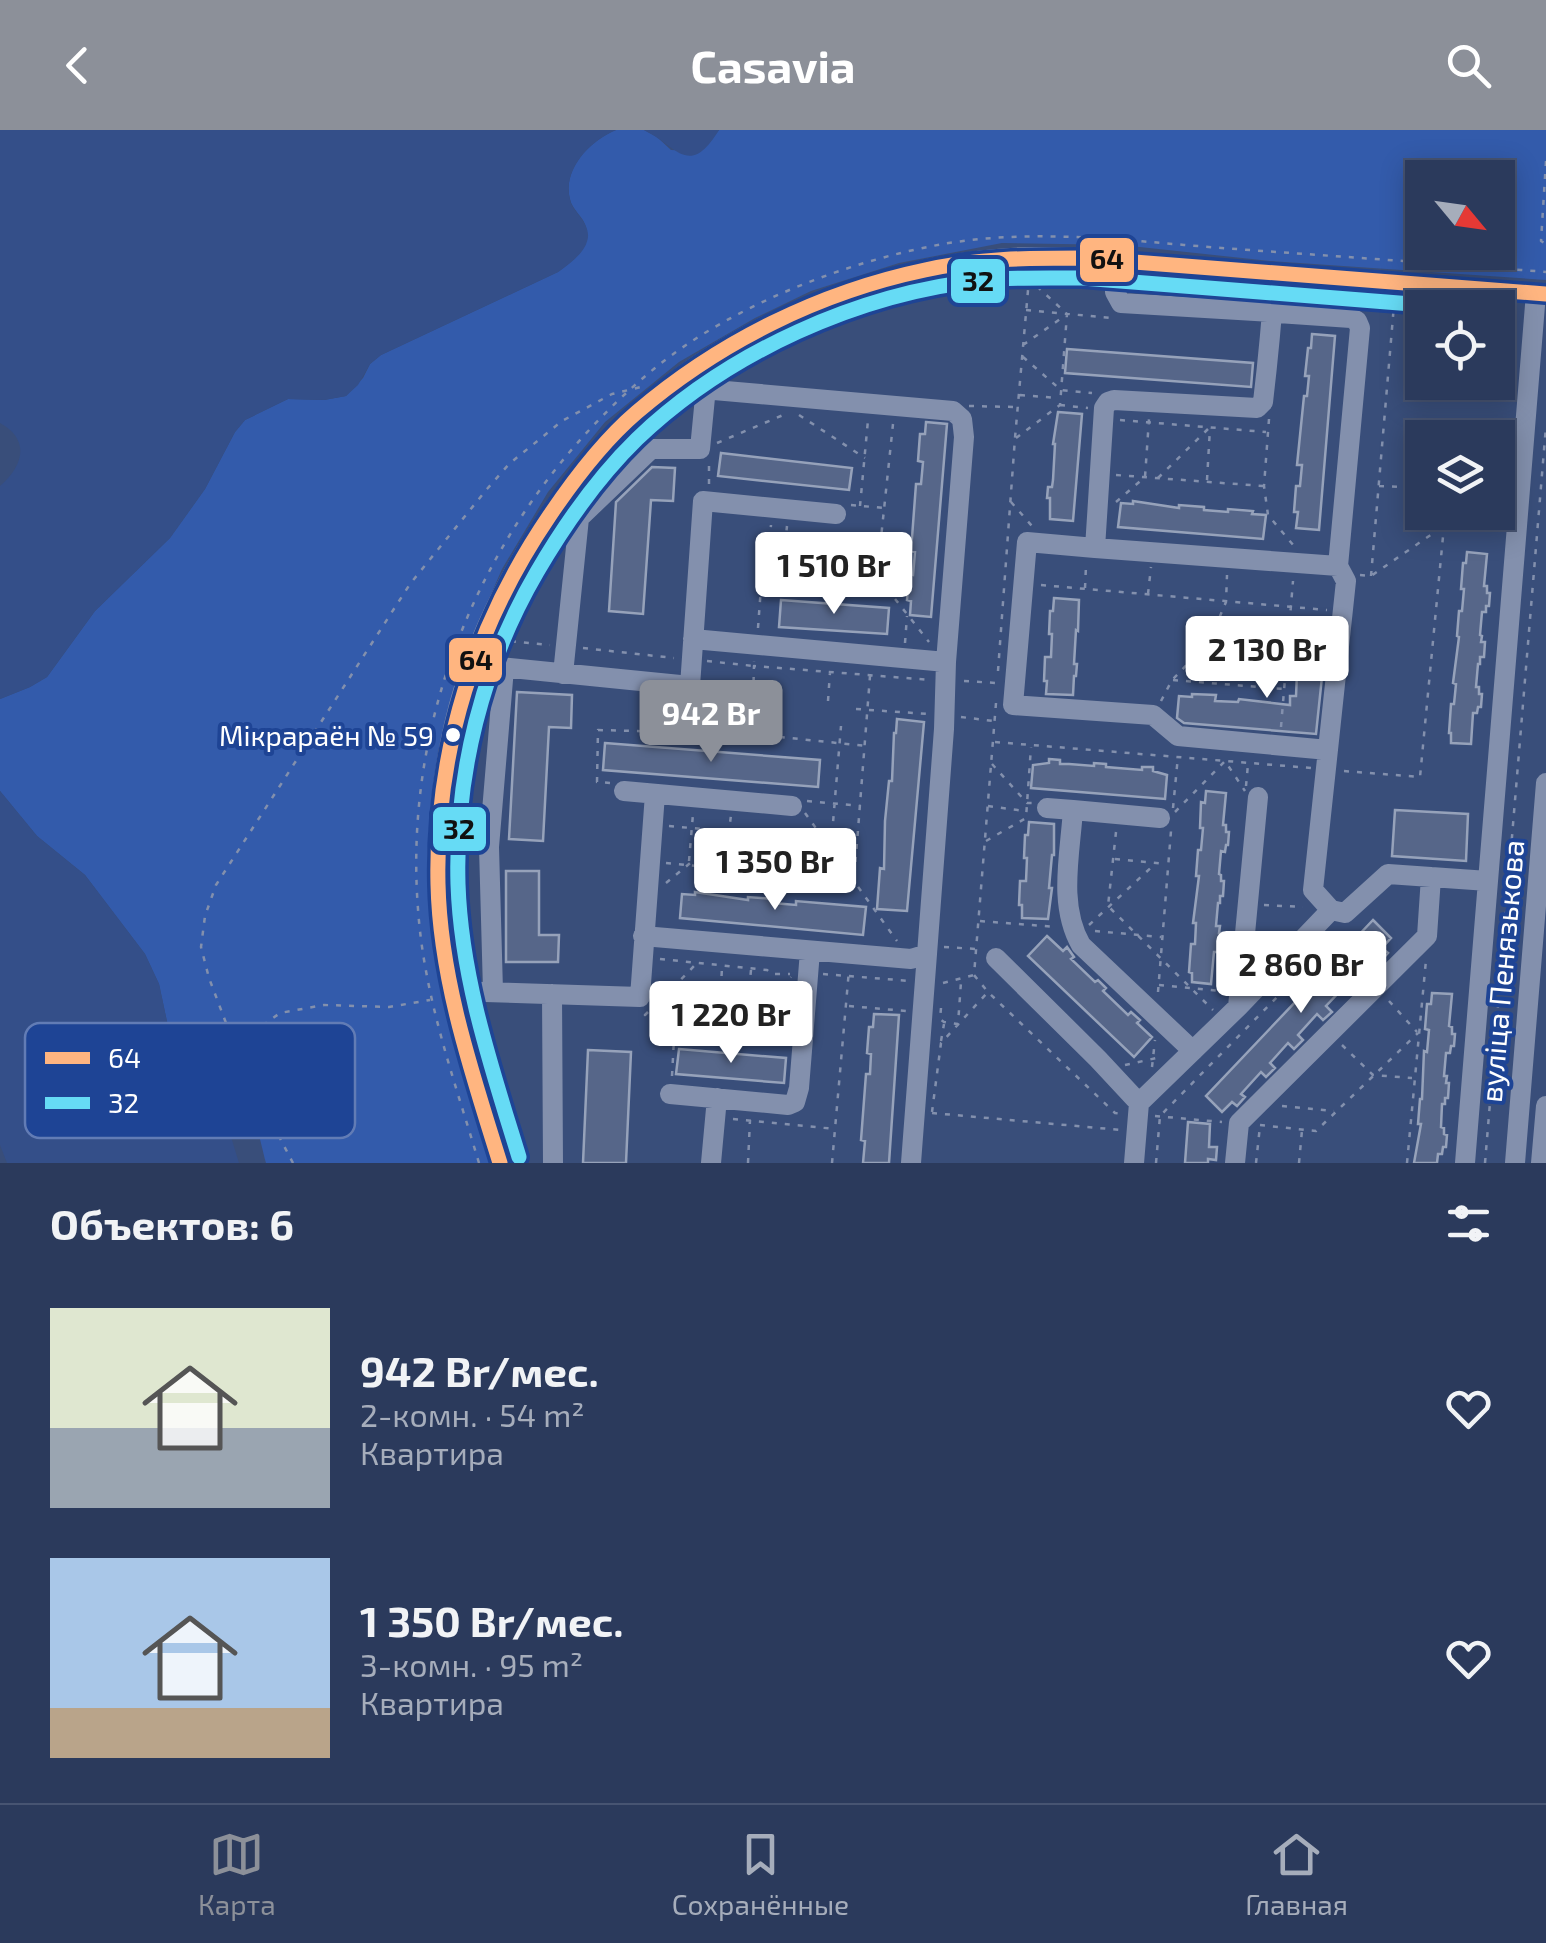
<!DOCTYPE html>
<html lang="ru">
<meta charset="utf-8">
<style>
:root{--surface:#2b3a5c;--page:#374565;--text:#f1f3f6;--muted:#a6adbb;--line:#475472;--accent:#8c9099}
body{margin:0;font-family:"Exo 2",sans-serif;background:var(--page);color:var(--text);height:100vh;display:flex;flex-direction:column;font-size:38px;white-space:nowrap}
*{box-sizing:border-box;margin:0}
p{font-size:32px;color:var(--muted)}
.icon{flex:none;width:55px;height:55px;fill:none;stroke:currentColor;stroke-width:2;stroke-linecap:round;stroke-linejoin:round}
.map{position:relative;height:1033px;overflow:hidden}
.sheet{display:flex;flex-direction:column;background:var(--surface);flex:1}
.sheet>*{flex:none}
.needle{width:65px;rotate:119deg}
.buttons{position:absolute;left:1405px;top:30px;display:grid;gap:20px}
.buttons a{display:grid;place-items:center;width:110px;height:110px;border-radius:0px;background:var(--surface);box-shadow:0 5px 25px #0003,0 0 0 2px var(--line);font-size:50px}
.price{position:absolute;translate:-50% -85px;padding:0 22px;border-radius:10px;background:#fff;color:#222;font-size:32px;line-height:65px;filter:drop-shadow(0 2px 5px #0008)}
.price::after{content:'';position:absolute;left:50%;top:60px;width:30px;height:22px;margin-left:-15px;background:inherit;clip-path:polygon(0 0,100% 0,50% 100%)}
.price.active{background:var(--accent);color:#fff}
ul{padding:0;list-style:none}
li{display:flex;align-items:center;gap:30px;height:250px;padding:0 50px}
li span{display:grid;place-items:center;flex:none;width:280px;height:200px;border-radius:0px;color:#555}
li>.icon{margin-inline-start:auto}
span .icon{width:120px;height:120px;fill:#fffc;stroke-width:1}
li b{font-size:42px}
h2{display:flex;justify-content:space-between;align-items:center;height:120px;padding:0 50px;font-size:42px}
header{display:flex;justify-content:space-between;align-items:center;height:130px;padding:0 50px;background:var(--accent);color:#fff;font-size:45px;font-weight:700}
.dock{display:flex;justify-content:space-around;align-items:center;height:140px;border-top:2px solid var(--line);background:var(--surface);font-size:28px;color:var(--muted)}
.dock a{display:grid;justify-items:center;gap:5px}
.dock .active{color:var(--accent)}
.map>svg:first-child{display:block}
.green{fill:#335bab;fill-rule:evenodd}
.water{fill:#344f89}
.building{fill:#566689;stroke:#96a2ba;stroke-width:2.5}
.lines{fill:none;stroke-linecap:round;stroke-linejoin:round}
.path{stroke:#8390ad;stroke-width:2.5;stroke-dasharray:5 8;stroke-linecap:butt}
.minor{stroke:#8390ad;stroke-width:20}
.bus-1-casing{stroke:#1e4495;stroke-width:22}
.bus-2-casing{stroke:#1e4495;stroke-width:22}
.bus-1{stroke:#ffb580;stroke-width:15}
.bus-2{stroke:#66dbf5;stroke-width:15}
.bus-dot{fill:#fff;stroke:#1e4495;stroke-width:4}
.labels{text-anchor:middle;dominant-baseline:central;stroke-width:8;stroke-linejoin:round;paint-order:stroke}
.bus-label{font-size:28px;fill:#fff;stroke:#1e4495;text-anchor:end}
.street-label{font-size:30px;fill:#fff;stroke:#1e4495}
.key{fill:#1e4495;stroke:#627cb5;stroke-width:2.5}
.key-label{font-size:28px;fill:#fff}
.line-badge{stroke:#1e4495;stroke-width:4}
.pale-badge-label{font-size:28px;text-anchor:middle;font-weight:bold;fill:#111}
</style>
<header><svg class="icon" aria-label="back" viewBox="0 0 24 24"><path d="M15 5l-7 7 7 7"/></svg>Casavia<svg class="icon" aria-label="search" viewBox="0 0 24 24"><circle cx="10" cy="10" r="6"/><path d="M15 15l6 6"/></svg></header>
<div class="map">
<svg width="1546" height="1033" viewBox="0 0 1546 1033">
<rect width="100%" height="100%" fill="#394e7a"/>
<path class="green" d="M616,0h28l13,7 14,13 30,1 18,-21h827v150l-276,-19 -149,-16 -119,-2 -103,20 -88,28 -56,27 -76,44 -74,60 -57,70 -46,77 -36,83 -28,99 -5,96 60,316h-227c-6,-21 -16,-79 -35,-89 -11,-6 -21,-2 -31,3l-28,-32 -13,-61 -14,-30 -60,-79 -48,-39 -37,-45v-92l30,-12 17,-10 48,-66 75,-73 35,-49 30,-57 10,-12 43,-21 36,1 22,-4 17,-18 7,-14 11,-9 177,-83c15,-11 33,-24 28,-45 -2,-10 -14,-17 -16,-28 -8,-30 21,-59 46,-69zM1422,48h76v74h-76z"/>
<path class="water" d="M0,0h616c-27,11 -56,42 -45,73 5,12 18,20 17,34 -2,16 -18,26 -30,35l-177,83 -11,9 -12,21 -12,11 -22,4 -36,-1 -43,21 -10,12 -30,57 -35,49 -75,73 -48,66 -17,10 -30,12v-213c23,-20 31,-46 0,-63z
M644,0h75c-30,49 -42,16 -75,0z
M0,661l37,45 48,39 60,79 14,30 13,61 36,42 8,11 12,29 11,36h-232l-7,-18z"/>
<path class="building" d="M1312,204l23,2 -16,194 -23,-2 2,-16h-4l2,-26h4l2,-21h-5l7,-69h3l2,-20h-4l3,-28h3z
M1067,219l186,14 -2,24 -186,-14z
M1058,282l24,2 -9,107 -23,-2v-21h-3l1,-11h4l1,-7 2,-36h-2z
M926,292l21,2 -16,193 -21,-2 1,-14 -4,-1 2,-26 4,1 2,-23 -4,-1 5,-67h5l2,-22 -5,-1 2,-27h5z
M721,323l131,15 -3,22 -131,-14z
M652,337l23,1 -2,33 -22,-1 -8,114 -34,-3 7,-109z
M1133,371l46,7v-3l25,2v3l24,2v-3l25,2 -1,3 14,1 -3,24 -145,-12 3,-24 12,1z
M1467,422l20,2 -3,32h3v7h3l-1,13h-3v6h-4l-2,23 2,1 -1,6h4l-1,15h-4v7h-2l-2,23h3v7h3l-1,13h-3l-1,6h-4l-2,31 -20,-1v-10h-2l2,-29h3l2,-20 -3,-1 6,-46 -2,-1 2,-25h3l2,-22h-3l2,-26h3z
M1054,468l25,2 -1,31 -2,-1 -2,34h3l-1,12h-2l-1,19 -27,-1 1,-13h-3l1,-24h6l1,-23h-3l1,-23h3z
M781,470l108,8 -2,26 -108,-7z
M1299,507l25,2v19l-8,76 -132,-11 -7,-5 2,-22 13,1v-3l24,1 -1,6 23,1 1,-3 51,6v-9h6l1,-23h-4l2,-23h3z
M517,562l55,3 -1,33 -22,-1 -6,114 -34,-2z
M897,589l27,3 -17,189 -30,-2 3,-41 4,1 1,-48 4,-40h3l2,-48h2z
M605,613l215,17 -2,27 -215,-17z
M1049,629l11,1v4h9l25,2v-3l12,1v3l36,3v-3h11v4l14,4 -2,24 -134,-11 2,-23 16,-2z
M1206,661l20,2 -3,32h3v7h3l-1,13h-2l-1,7 -4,-1 -2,23 2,1v6h3l-1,15h-3v7h-2l-2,23h4l-1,7h4l-1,13h-4v6h-4l-3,32 -19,-2v-9l-3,-1 2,-28h4l1,-21h-3l6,-47h-3l2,-26h3l2,-22h-3l1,-26 4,1z
M1395,680l73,4 -2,47 -74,-5z
M1029,692l25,2v31h-2l-3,33h3l-4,31 -26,-1v-13h-3l1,-24h6l1,-23h-3l1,-23h3z
M506,741h33v64h20l-1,27h-52z
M695,762l53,8v-3l25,2v4l23,2v-4l70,6 -3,28 -183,-17 2,-24 13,1z
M1373,790l18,18 -9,10 6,5 -8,9 -7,-6 -19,20 6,5 -8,10 -6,-6 -20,21 6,6 -9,8 -6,-6 -19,21 5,5 -9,9 -6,-6 -18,20 5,5 -9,9 -5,-5 -20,22 4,3 -8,9 -5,-4 -10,10 -16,-16z
M1047,806l16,15 4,-4 7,10 -3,2 24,23 3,-2 8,8 -3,3 25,24 3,-3 9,8 -3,3 15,14 -18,20 -106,-101z
M1432,863l20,1 -3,32 3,1v7h3l-1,12h-3l-1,7h-4l-2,23h3l-1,7h3l-1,15h-3v6h-3l-1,23 3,1v6l3,1 -1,12h-3l-1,7h-4l-1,9h-23l7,-39h-3l2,-25h2l2,-48 3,1 2,-22 -4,-1 2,-25h4z
M874,884l25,1 -10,148h-26l2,-22 -4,-1 5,-66h4l1,-20 -4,-1 2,-26h4z
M679,919l107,9 -2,25 -108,-9z
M588,920l43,2 -5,111h-43z
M1188,992l22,2 -1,23h8l-1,13 -8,-1v4h-23z"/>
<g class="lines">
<path class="path" d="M1546,31l-5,80 5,3
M1132,152l126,10
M1291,165l117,9
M1026,180l85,8
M1498,181l22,2
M1023,215l43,-30
M1023,227l38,33 31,3
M725,245c96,-58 192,-89 304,-96
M1020,265l37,3
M1060,275l28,3
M969,276l47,1
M799,285l66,43
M1269,289l-5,67 4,29 26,31
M1120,290l146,12
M893,294l-16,152 52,66
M1016,308l44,-33 7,-91 -38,-35
M717,313l71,-30
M1116,345l147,11
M1158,348l51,-50
M1207,350l3,-52
M709,354v-22
M1379,356l43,2
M1011,372l21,24
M1116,372l29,-25 4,-58
M851,375l33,3
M860,376l8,-86
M786,405l93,9
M768,421l16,2 3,-27
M767,436l4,-41
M1360,445l11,1 93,-64
M1371,446l23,-271
M1041,455l286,25
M1085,458l1,-22
M1148,464l3,-27
M758,498l4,-55 7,-6 108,9
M498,510l52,5
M905,513l2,-27
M583,518l91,10
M707,531l47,5v-5
M998,541l17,-233 14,-159 70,1
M1173,550l111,9
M964,551l32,2
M828,571l2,-29
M1161,571l11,-21 37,-38 17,-40 1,-27
M996,573l-22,272 14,17 127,121 7,1
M856,579l72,5
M961,587l32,4
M1281,597l12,-146
M752,604l2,-68 177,14
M995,612l316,26
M992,634l35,39h5
M1344,641l76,6 24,-251
M610,653l-13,-1 1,-52 154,4 114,12
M1246,656l2,-22
M807,671l54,5
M988,676l37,5
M1173,678l5,-52
M1175,682l50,-51 20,30
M805,683l92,128
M669,696l187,17
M1116,702l-8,74 105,104
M986,711l40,-23 5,-71
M831,717l10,-121
M1115,729l51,5
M689,731l4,-47
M666,733l188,18 16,-205
M666,753l63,-52 2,-16
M1264,775l39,2
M980,791l77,6
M1089,795l67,-62
M1095,801l66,6
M944,817l32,2
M660,829l107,11 5,4h18
M751,840l-5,53 45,-46
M823,844l87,7
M943,853l31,-8
M1159,855l62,6
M721,859l1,-23
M1158,862l13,-161
M1389,871l28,31
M849,876l57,5
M654,877l43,-44
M941,878l-1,11 4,3 14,2 3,-42
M648,882l-3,3 143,13
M482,898l41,135
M941,911l3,-17
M1342,915l31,30 39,3
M240,927l22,-31 18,-13 44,-8 65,2 41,-7
M1125,935l36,-8
M1152,937l3,-27
M672,946l3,-56
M1282,976l52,5
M932,982l9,-69 46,-50
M932,983l189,17
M1155,986l67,6
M733,989l102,10
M1260,995l56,6 102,-98
M293,1033l-50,-95 -34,-90 -8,-31 4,-31 11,-31 194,-301 77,-95 22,-25 53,-43 50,-27 29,-7
M479,1033c-25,-84 -55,-166 -61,-254 -16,-207 77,-410 237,-541 76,-62 192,-107 288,-124 93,-16 186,-3 279,4 108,8 216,15 324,24
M748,1033l2,-43
M832,1033l17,-193
M1156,1033l4,-47 183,-186
M1256,1033l4,-37
M1299,1033l3,-33
M1407,1033l19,-203
M1485,1033l61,-737"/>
<path class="minor" d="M1118,131l-3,31 6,11 151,9 6,1 73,5 6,3 3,7 -22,238 -243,-18 9,-140 4,-6 6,-2 143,8 6,-6c5,-42 9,-85 12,-129
M1425,178l2,-22
M1422,229v7
M1095,418l-68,-6 -14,163 140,10 25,21 150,14
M693,509l253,23
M470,534l220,22 13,-185 133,13
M563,544l16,-156 72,-69h49l6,-62
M624,661l168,15
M1047,678l26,2
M1160,688l-87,-8c-3,45 -15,95 8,135l112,106
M1331,780l-18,-20 33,-309 -8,-15
M643,806l268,23 16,-5 17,-225 2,-67 18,-225 -2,-18 -9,-8 -239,-21 -35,-11
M996,828l102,101 41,44
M452,861l188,6 15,-203
M493,861l-4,-144 15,-179
M552,864l1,169
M1238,877l93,-97 14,3 43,-39 100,7
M670,964l118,11 7,-3 4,-14 11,-137
M500,1033c-31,-103 -67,-208 -62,-317 5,-116 34,-208 95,-306 29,-46 63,-92 104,-128 105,-92 255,-152 394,-155 17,0 35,1 52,1l463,36
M711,1033l6,-65
M911,1033l16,-209
M1134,1033l5,-60 99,-96 20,-210
M1235,1033l4,-40 188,-187 4,-59
M1465,1033l71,-870
M1515,1033l31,-380
M1541,1033l5,-57"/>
<g class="bus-1-casing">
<path id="bus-1" d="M500,1033c-28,-90 -60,-184 -62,-279 -3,-133 37,-259 112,-369 25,-37 53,-74 87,-103 82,-70 183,-120 288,-142 53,-12 105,-12 158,-12l463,36"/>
</g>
<g class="bus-2-casing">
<path id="bus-2" d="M519,1027c-27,-88 -58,-179 -61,-273 -3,-109 24,-218 79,-312 28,-48 60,-94 100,-133 91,-87 222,-146 347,-159 33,-3 65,-2 98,-2l380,30"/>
</g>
<use href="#bus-1" class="bus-1"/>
<use href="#bus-2" class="bus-2"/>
</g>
<circle class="bus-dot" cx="453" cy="605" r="9"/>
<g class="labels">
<g class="bus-label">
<text x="434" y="605">Мікрараён № 59</text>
</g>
<g class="street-label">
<text transform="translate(1501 841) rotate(-85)">вуліца Пенязькова</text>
</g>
</g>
<rect x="25" y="893" width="330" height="115" rx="15" class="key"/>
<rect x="45" y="922" width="45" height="12" fill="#ffb580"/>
<rect x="45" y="967" width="45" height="12" fill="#66dbf5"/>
<g class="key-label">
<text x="108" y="938">64</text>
<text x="108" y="983">32</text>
</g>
<g class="line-badge">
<rect x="1078" y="106" width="58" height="48" rx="10" fill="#ffb580"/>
<rect x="949" y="127" width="58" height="48" rx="10" fill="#66dbf5"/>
<rect x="447" y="506" width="57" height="48" rx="10" fill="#ffb580"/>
<rect x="431" y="675" width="57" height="48" rx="10" fill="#66dbf5"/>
</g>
<g class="pale-badge-label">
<text x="1107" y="139">64</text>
<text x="978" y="161">32</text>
<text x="476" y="540">64</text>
<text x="459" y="709">32</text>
</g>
</svg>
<div class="buttons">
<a><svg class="needle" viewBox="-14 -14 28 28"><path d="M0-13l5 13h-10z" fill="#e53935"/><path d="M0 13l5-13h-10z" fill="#a6adbb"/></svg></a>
<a><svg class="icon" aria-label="locate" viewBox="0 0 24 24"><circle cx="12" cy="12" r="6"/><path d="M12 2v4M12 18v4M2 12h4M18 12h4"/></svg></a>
<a><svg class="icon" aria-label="layers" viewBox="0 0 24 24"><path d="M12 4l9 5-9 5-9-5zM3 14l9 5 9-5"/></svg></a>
</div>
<b class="price" style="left:834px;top:487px">1 510 Br</b>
<b class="price" style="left:1267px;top:571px">2 130 Br</b>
<b class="price active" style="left:711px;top:635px">942 Br</b>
<b class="price" style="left:775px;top:783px">1 350 Br</b>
<b class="price" style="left:1301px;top:886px">2 860 Br</b>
<b class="price" style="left:731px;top:936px">1 220 Br</b>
</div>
<section class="sheet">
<h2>Объектов: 6<svg class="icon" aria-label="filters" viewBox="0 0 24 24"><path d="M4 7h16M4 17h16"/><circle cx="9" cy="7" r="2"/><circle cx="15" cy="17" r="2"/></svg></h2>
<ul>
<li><span style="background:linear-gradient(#dfe7d0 60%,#9aa5b1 0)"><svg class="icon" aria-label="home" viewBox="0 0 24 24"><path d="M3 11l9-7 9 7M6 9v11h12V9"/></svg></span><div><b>942 Br/мес.</b><p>2-комн. · 54 m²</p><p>Квартира</p></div><svg class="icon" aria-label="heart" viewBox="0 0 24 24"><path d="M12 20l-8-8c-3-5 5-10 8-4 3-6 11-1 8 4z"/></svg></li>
<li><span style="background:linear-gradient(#a9c7e8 75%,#b9a48a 0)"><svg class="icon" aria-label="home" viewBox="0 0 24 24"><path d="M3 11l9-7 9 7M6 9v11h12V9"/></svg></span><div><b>1 350 Br/мес.</b><p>3-комн. · 95 m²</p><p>Квартира</p></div><svg class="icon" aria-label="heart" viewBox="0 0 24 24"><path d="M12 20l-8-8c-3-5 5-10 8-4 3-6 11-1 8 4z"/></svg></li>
</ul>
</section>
<nav class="dock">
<a class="active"><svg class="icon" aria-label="map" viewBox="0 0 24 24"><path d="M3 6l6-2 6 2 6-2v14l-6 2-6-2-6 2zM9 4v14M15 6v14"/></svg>Карта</a>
<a><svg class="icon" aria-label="saved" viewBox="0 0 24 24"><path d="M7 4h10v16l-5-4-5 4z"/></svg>Сохранённые</a>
<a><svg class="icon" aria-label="home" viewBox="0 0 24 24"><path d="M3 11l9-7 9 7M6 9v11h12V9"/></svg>Главная</a>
</nav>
